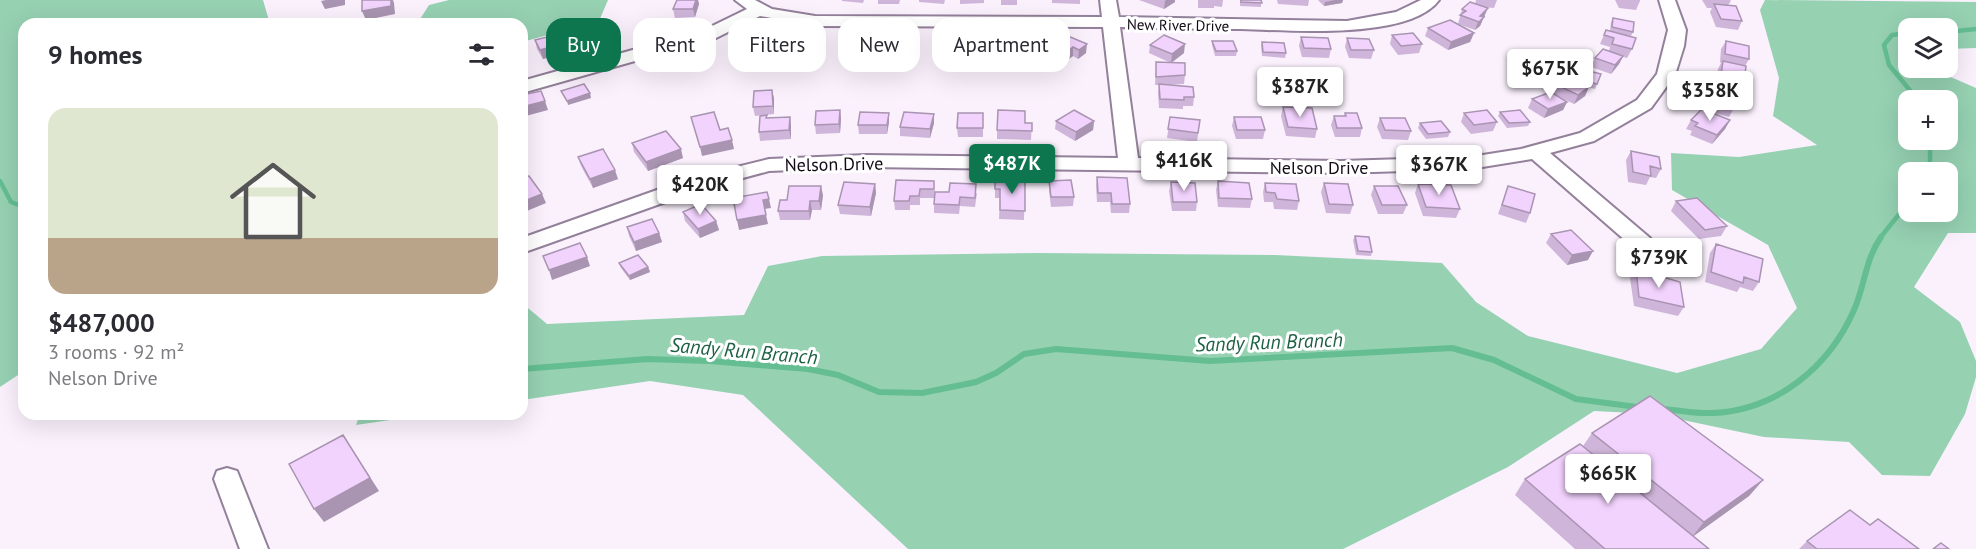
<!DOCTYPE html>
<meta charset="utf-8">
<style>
:root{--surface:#fff;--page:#f2f2f3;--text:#2b2b33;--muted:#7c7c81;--accent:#0e764f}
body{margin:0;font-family:"PT Sans",sans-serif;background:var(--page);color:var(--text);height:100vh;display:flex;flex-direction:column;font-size:22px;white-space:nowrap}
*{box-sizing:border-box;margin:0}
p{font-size:20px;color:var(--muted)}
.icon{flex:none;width:33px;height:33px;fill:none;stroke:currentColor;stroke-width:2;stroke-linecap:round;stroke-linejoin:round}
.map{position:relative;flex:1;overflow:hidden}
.side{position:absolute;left:18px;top:18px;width:510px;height:402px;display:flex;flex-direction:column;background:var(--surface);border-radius:18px;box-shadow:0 6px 24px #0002}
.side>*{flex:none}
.hud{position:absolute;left:546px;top:18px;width:570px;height:54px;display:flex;gap:12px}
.tools{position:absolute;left:1898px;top:18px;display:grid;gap:12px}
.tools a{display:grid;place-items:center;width:60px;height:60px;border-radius:12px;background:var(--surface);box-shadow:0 6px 24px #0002;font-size:30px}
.price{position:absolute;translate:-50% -51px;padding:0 14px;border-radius:6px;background:#fff;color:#222;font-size:20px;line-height:39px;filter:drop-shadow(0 2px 3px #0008)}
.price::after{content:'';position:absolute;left:50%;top:36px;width:18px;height:14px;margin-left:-9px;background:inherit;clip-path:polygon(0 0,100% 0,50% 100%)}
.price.current{background:var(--accent);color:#fff}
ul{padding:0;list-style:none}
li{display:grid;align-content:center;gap:12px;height:318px;padding:0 30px}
li span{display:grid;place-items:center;height:186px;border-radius:18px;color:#555}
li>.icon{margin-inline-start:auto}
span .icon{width:108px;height:108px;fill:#fffc;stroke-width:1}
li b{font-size:26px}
h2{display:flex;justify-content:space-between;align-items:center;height:72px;padding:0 30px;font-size:26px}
.tag{padding:0 21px;border-radius:18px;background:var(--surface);box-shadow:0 6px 24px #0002;font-size:21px;line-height:54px}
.tag.current{background:var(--accent);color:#fff}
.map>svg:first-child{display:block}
.green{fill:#96d1b2;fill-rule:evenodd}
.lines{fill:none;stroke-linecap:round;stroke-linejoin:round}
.stream-far1{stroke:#64be92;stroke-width:4.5}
.stream{stroke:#64be92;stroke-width:6}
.minor-casing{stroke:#93809a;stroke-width:4}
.minor{fill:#fff;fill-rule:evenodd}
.wall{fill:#d0b5da}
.shaded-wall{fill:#a994b1}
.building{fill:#f2d3fd;stroke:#a994b1;stroke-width:1.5}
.labels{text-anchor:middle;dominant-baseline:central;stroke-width:6;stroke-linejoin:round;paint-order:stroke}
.far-street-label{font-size:15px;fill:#120b15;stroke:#fff}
.street-label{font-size:18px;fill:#120b15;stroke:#fff}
.water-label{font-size:20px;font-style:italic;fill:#1e6144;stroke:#fff}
</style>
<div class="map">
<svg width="1976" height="549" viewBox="0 0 1976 549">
<rect width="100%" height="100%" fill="#faf1fd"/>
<path class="green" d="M0,0h263l7,24h-246v347l-24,16z
M449,0h159l-9,21 -77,21v-18h-105l12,-19z
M1765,0l211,2v46l-29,1v-21h-39v40h22l46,20v145h-28l-34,54 46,35 16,39v16l-11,37 -35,62 -48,-1 -33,-33 -85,-5 -110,-23 -60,-3 -86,56 -165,82h-435l-165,-154 -93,-14 -128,19v-97l25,21 197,-9 24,-49 54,-10 216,-3 237,2 167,8 34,39 52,34 149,37 84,-24 36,-41 -29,-63 -96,-55 -1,-37 68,4 78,-12 -44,-29 6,-38 -19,-68zM1908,100h39v40h-39zM1908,172h39v40h-39z
M360,414h71l-75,11z"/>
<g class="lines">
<path class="stream-far1" d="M1947,32l29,-3
M1908,33l-16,2 -8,10 5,20 29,35
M1930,140v32
M0,181l11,21 13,5
M1880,238l28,-35"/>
<path class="stream" d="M522,369l125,-10 63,2 98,8 30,6 41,17 43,1 54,-11 20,-9 28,-19 32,-5 154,12 242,-13 42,12 82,39 61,8
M1662,409c17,1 34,5 51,4 64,-3 116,-46 141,-103 11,-25 11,-50 27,-73"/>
<g class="minor-casing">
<path id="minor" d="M735,0h20l17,9 43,7 287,1 -2,-17h16l3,17 228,4 49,-9 25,-12h18c-30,41 -153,30 -199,29 -40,0 -80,-1 -120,-2l18,131 203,3 129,-4 51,-8 59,-16 57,-33 20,-26 11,-44 -9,-30h16l11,30 -2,16 -9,29 -24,33 -57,33 -44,12 100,85 3,5 -3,5 -8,2 -8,-2 -102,-89 -62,10 -129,4 -475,-6 -97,4 -67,18 -180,64v-15l166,-59 81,-20 97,-4 252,3 -15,-131 -288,-1 -55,-10 -44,22 -194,55v-12l182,-51 43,-21z
M227,468l10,3 31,78h-28l-26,-70 3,-8z"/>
</g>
<use href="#minor" class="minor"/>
</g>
<path class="wall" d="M677,0h21l1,4 -4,13 -20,1 -2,-9z
M842,0h22l-1,3 -21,-2z
M878,0h22l-1,4h-21z
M919,0h26l-1,4 -25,-2z
M960,0h24v3l-24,1z
M1001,0h16v5h-16z
M1052,0h28v4l-28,-1z
M1139,0h36v2l-11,7z
M1198,0h25l-1,7 -8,-1v2h-16z
M1240,0h21v7l-21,-1z
M1277,0h32l-1,6 -30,-2z
M1318,0h25l-1,3 -18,3z
M1476,0h21l-3,8 -10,-1 1,10 -2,2 -3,7 -5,4 -17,-6 4,-15 13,-5z
M1615,0h25v1l-4,9 -17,-2z
M1702,0h28l1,1 -3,4 14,16 -4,9 -22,-3 -6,-15 2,-4h-5z
M1613,18l20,14 -2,4 -13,-2 14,15 -5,9 -4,-1 -4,7 -8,10 -20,-7 4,-9 14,-7 1,-4 -10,-3 6,-14 4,1 1,-9z
M1428,28l46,5 -4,9 -22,8 -23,-14z
M1063,34l23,19 -8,6 -5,-3 -9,7 -18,-8v-9z
M1392,35l30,9 -3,9 -21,2 -8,-11z
M981,36l-1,20 -26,-1v-8z
M1301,37l30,12 -2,9 -27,-1 -3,-11z
M1347,38l27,12 -3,9 -22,-1 -4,-11z
M535,40l36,11 -28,8 -6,-10z
M1212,41l25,10 -1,5h-21l-3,-11z
M1726,41l23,18 -4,7 -1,16 -5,9 -23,-6 2,-16 3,-6 -1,-1 1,-13z
M1262,42l24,11 -1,5 -23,-2 -1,-10z
M1029,44l-1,19 -28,-1v-9z
M1150,45l34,8 -13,10 -22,-10z
M1156,62l29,13 -1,9 -20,1 30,12 -1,9h-10v3l-24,-1 -1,-15 1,-8h-4z
M1581,69l16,15 -2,5 -7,-2 -3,9 -11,8 -17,-8 10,6 -4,8 -19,8 -16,-10 4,-9 22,-6 3,-8 19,-4z
M1717,86l17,22 -5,9 -22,-6 6,-17z
M774,98v16l-19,2 -2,-9z
M1283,107l34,22 -2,9 -29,-2 -5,-20z
M840,110l1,9 -1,14 -24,1 -1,-9z
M1500,112l30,10 -2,4 -21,2 -9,-12z
M983,113v24h-25l-1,-9z
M1345,113l17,15 -2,9h-25l-4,-12 3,-9h10z
M1464,113l33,9 -4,9 -22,3 -10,-12z
M790,117l1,9v13l-31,2 -1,-9 8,-14z
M1170,117l30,3 -3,22 -30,-4z
M1234,117l31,13 -2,9h-27l-4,-13z
M1380,118l31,13 -3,9 -26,-1 -5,-12z
M1691,120h39l-5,9 -13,15 -22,-9 2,-4 -6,-2z
M1056,121h38l-1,9 -18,11 -20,-12z
M889,122l-2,12h-28l-1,-9z
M934,123l-4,15 -30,-2v-9z
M1025,123h7l-1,17 -34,-1v-9z
M1420,123l30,9 -2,5 -22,2 -8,-11z
M632,143l51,15 -35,13 -14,-19z
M1631,151l30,18 -5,9 -6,-1 -4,8 -18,-3 -2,-22z
M578,157l40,22 -25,9 -12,-22z
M1097,177l33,27 -1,9h-18l-1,-11h-13l-1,-16z
M896,180l39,10 -1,8h-14v7h-10v5h-15l-1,-9z
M995,181h30l-1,39 -25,-1 1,-21h-5z
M1049,181l25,16 -1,9 -22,1 -2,-17z
M1218,181l34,18 -2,9 -32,-1 -2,-17z
M1171,182l26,20 -1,9h-24l-3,-20z
M1265,183l34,18 -2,9 -23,-1 -1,-7h-9l-1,-10z
M1324,183l29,22 -3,9 -24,-1 -5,-21z
M875,184l1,9 -5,23 -31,-2 -2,-9z
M1418,184l42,25 -4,9 -33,-2 -8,-23z
M1374,186l33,19 -4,9h-25l-7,-19z
M1508,186l22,27 -4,10 -28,-9z
M977,193l-2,14 -15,-1 -1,8 -25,-1v-9z
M823,195l-2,15h-9l-2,10h-30l-2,-9 9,-11z
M1676,201l51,25 -6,10 -22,3 -28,-28z
M683,212l33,9 3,9 -19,8 -15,-17z
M627,227l32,6 3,9 -26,9 -7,-15z
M1551,234l37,26 -21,5 -21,-22z
M1355,236l17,16 -1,4 -15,-1 -3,-15z
M1716,244l43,38 -6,9 -13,-4 -3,5 -32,-10 5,-29z
M619,263l29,4 2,5 -20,8 -9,-12z
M1636,269l48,38 -6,9 -44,-10 -4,-28z
M1592,433l171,47 -14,16 -56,40 16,13h-134l-60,-54 10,-16 58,-33z
M1870,525l49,24h-120l8,-8z"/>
<path class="shaded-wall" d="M326,0h19v5l-20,4 -4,-8z
M391,0h2l1,3 1,11 -29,6 -4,-9z
M696,0h2l1,4 -4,13 -2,-8z
M1166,0h9v2l-11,7 1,-8z
M1335,0h8l-1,3 -18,3 1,-4z
M1488,8l-8,18 -5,4 5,-14z
M1474,33l-4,9 -22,8 3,-8z
M568,42l3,9 -28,8 -3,-9z
M1087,44l-1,9 -8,6 1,-9z
M1185,44l-1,9 -13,10 1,-9z
M1073,47v9l-9,7v-9z
M1623,56l-4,8 -8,10 4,-9z
M1589,87l-4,9 -11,8 4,-9z
M772,90l2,8v16l-1,-8z
M590,93l1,5 -23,7 -1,-4z
M545,101l3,9 -26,7v-10z
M1567,102l-4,8 -19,8 4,-9z
M840,110l1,9 -1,14 -1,-9z
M889,113v9l-2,12v-9z
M934,114v9l-4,15v-9z
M790,117l1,9v13l-2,-9z
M1730,120l-5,9 -13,15 5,-9z
M1094,121l-1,9 -18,11 1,-9z
M732,140l2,9 -32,7 -2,-9z
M681,149l2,9 -35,13 -2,-9z
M615,170l3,9 -25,9 -3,-9z
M875,184l1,9 -5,23 -1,-9z
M821,186l2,9 -2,15 -2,-9z
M542,194l4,9 -24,10v-11z
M769,199l2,9 -7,1 -1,-9z
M810,201l2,9 -2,10 -1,-9z
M766,215l2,9 -29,6 -2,-10z
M716,221l3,9 -19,8 -2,-9z
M659,233l3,9 -26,9 -2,-9z
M1593,251l-5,9 -21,5 5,-10z
M587,257l3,9 -38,14 -3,-10z
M648,267l2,5 -20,8 -1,-4z
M343,435l36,56 -55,31 -10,-13z
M1763,480l-14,16 -58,42 13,-16z"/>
<path class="building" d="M362,0h29v6l-29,5z
M677,0h19l-3,9h-20z
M1241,0h20l1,3 -21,-1z
M1470,2l18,6 -8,8 4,1 -5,5 -19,-7 6,-4 -4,-2z
M1714,4l22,2 6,15 -21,-2z
M1613,18l21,4 -1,10 -21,-5z
M1450,20l24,13 -23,9 -23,-14z
M1606,30l30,8 -4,11 -20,-5 2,-6 -10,-3z
M563,33l5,9 -28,8 -5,-10z
M1413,33l9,11 -21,2 -9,-11z
M1063,34l24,10 -8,6 -6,-3 -9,7 -18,-8z
M956,35l25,1 -1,11h-26z
M1002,35h22l-1,9h6l-1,10 -28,-1z
M1164,35l21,9 -13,10 -22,-9z
M1301,37l27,1 3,11 -27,-1z
M1347,38l22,1 5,11h-23z
M1212,41h21l4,10h-21z
M1726,41l23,5v13l-24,-5z
M1262,42l22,1 2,10 -23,-1z
M1603,49l20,7 -8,9 -20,-7z
M1723,61l23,5 -2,16 -23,-6z
M1156,62l29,1v12l-29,2z
M1581,69l20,5 -4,10 -20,-5z
M1569,78l20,9 -11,8 -21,-10z
M584,84l6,9 -23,8 -6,-10z
M1159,84l34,3 1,10h-10v3l-24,-1z
M1717,86l22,6 -5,16 -22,-6z
M772,90l1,16 -20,1 1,-16z
M541,91l4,10 -23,6v-12z
M1551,92l16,10 -19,7 -16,-10z
M1283,107l29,1 5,21 -29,-2z
M1702,109l28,11 -13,15 -22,-9 3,-3 -7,-3z
M840,110l-1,14 -24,1 1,-14z
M998,110l27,1v12h7v8l-35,-1z
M1074,110l20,11 -18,11 -20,-11z
M1487,110l10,12 -23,3 -10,-12z
M1520,110l10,12 -21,1 -9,-11z
M714,112l6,18 8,-2 4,12 -32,7 -9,-30z
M860,112l29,1 -2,12h-29z
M904,112l30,2 -4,15 -30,-2z
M958,113h25v15h-26z
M1345,113h12l5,15h-25l-3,-12h12z
M767,115l-1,3 24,-1 -1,13 -30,2 1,-16z
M1170,117l30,3 -2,13 -30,-4z
M1234,117h27l4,13h-28z
M1380,118h25l6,13 -26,-1z
M1441,121l9,11 -22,2 -8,-11z
M666,131l15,18 -35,13 -14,-19z
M603,149l12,21 -25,9 -12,-22z
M1631,151l28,6 2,12 -11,-3 1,10 -18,-4z
M529,176l13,18 -20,8v-23z
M1097,177l30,1 3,26h-18l-1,-11h-13z
M896,180l38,1v8h-14l-1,7h-9l-1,5h-15z
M1071,180l3,17h-23l-2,-16z
M995,181h30v30l-25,-1v-21h-5z
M1218,181l31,2 3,16 -33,-1z
M844,182l31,2 -5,23 -32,-2z
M1171,182l24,1 2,19h-24z
M950,183l26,1 -1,14 -15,-1 -1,8 -25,-1 1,-12h14z
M1265,183l31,1 3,17 -22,-2 -2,-6 -9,-1z
M1324,183l24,1 5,21 -24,-1z
M1418,184l33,1 9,24 -34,-2z
M789,186h32l-2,15h-9l-1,10h-31l2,-11h7z
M1374,186h24l9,19h-25z
M1508,186l27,8 -5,19 -28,-8z
M767,192l2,7 -6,1 3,15 -29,5 -4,-22z
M1697,198l30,28 -22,4 -29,-29z
M701,204l15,17 -18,8 -15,-17z
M652,219l7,14 -25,9 -7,-15z
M1571,230l22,21 -21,4 -21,-21z
M1355,236l14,1 3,15 -14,-1z
M580,243l7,14 -38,13 -6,-14z
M1716,244l47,15 -4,23 -15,-5 -1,6 -32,-11z
M638,255l10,12 -19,9 -10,-13z
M1636,269l44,13 4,25 -45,-10z
M1650,396l113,84 -59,42 -112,-89z
M343,435l27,43 -56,31 -25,-45z
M1580,444l129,105h-104l-80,-70z
M1850,510l20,15 8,-6 41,30h-102l-10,-8z
M1941,543l8,6h-16z"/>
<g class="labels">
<g class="far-street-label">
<text transform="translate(1178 25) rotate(1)">New River Drive</text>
</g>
<g class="street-label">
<text transform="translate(834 164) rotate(-1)">Nelson Drive</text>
<text x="1319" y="167">Nelson Drive</text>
</g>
<g class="water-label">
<text transform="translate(1269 342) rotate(-2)">Sandy Run Branch</text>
<text transform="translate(744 351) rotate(5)">Sandy Run Branch</text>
</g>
</g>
</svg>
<div class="tools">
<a><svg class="icon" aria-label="layers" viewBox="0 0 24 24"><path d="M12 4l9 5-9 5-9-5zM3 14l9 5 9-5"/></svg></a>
<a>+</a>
<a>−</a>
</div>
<b class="price" style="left:1550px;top:100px">$675K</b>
<b class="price" style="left:1300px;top:118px">$387K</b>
<b class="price" style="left:1710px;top:122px">$358K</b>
<b class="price" style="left:1184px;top:192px">$416K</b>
<b class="price current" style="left:1012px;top:195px">$487K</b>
<b class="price" style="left:1439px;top:196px">$367K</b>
<b class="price" style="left:700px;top:216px">$420K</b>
<b class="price" style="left:1659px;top:289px">$739K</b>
<b class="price" style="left:1608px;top:505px">$665K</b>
<div class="hud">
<a class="tag current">Buy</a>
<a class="tag">Rent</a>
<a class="tag">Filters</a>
<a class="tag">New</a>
<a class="tag">Apartment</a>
</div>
<section class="side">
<h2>9 homes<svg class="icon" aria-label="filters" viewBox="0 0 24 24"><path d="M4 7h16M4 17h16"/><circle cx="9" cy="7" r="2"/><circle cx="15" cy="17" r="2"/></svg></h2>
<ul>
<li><span style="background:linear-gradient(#dfe7d0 70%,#b9a48a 0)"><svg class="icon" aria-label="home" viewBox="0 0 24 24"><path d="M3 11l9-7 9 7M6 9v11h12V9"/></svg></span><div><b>$487,000</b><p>3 rooms · 92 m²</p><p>Nelson Drive</p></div></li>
</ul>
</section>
</div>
